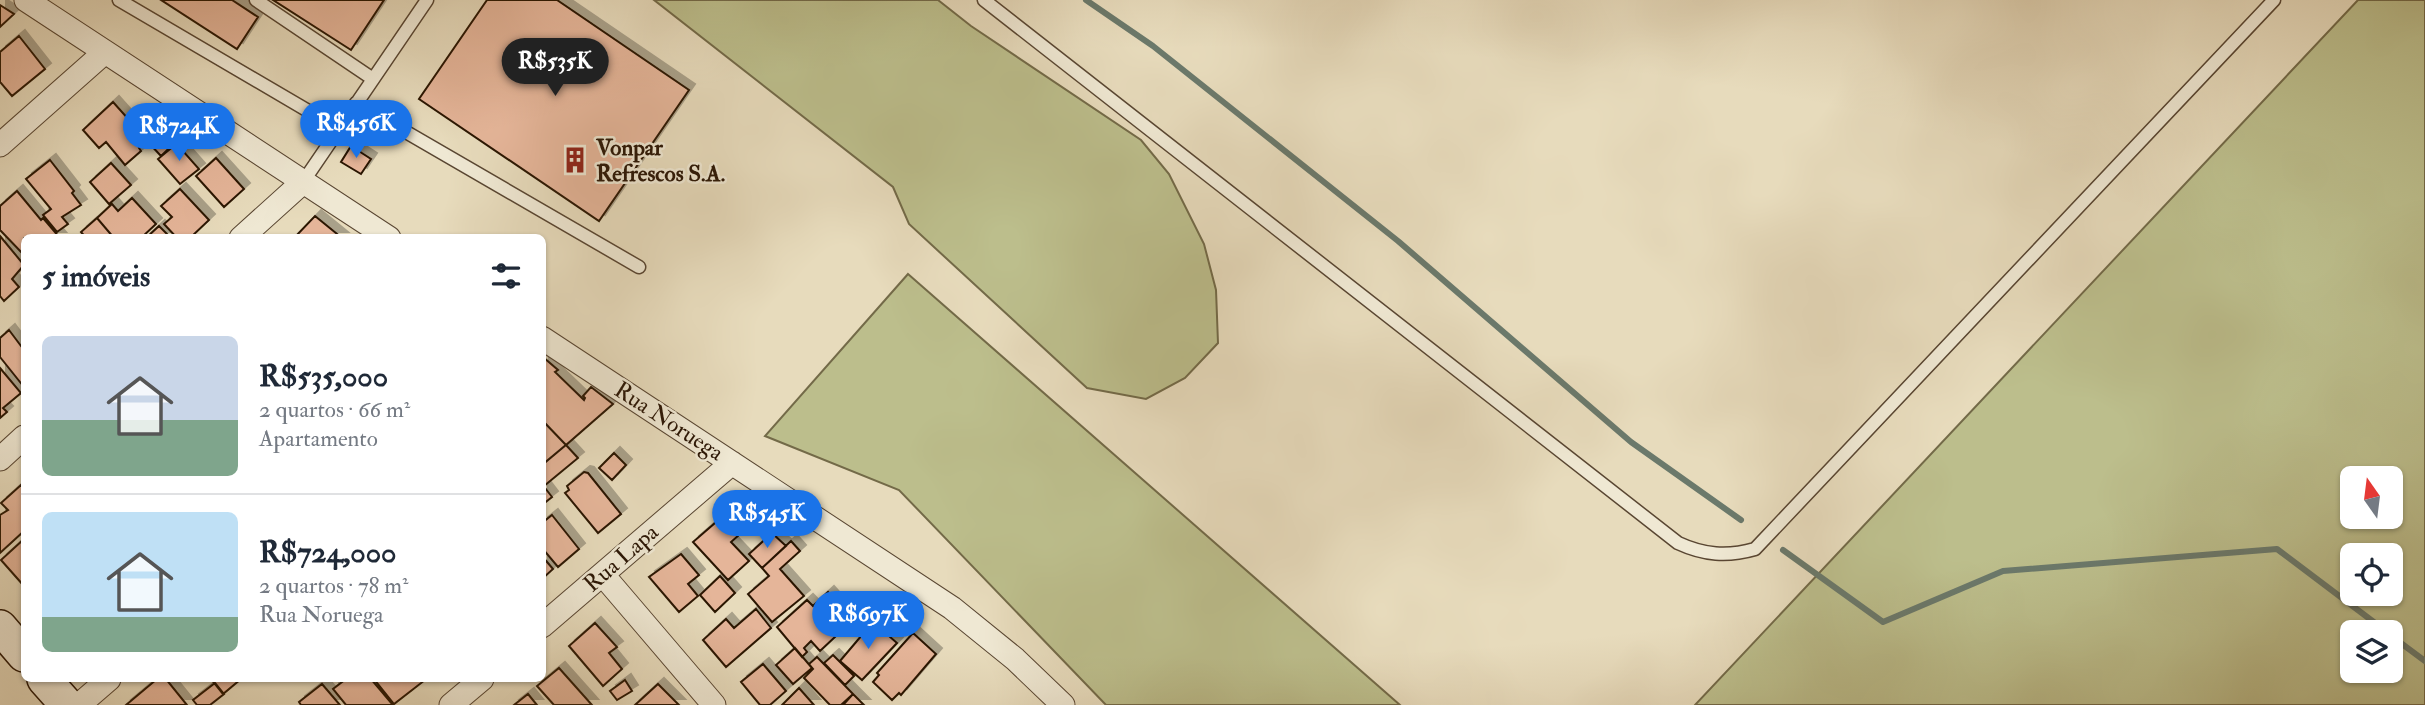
<!DOCTYPE html>
<html lang="pt">
<meta charset="utf-8">
<style>
:root{--surface:#fff;--page:#f6f6f7;--text:#1f2937;--muted:#747a83;--line:#e0e1e3;--accent:#1a73e8}
body{margin:0;font-family:"IM FELL Double Pica",serif;background:var(--page);color:var(--text);height:100vh;display:flex;flex-direction:column;font-size:26px;white-space:nowrap}
*{box-sizing:border-box;margin:0}
p{font-size:23px;color:var(--muted)}
.icon{flex:none;width:38px;height:38px;fill:none;stroke:currentColor;stroke-width:2;stroke-linecap:round;stroke-linejoin:round}
.map{position:relative;flex:1;overflow:hidden}
.drawer{position:absolute;left:21px;top:234px;width:525px;height:448px;display:flex;flex-direction:column;background:var(--surface);border-radius:10px;box-shadow:0 2px 5px #0004}
.drawer>*{flex:none}
.needle{width:46px;rotate:346deg}
.fabs{position:absolute;left:2340px;top:466px;display:grid;gap:14px}
.fabs a{display:grid;place-items:center;width:63px;height:63px;border-radius:10px;background:var(--surface);box-shadow:0 2px 5px #0004;font-size:35px}
.price{position:absolute;translate:-50% -60px;padding:0 16px;border-radius:24px;background:var(--accent);color:#fff;font-size:23px;line-height:46px;filter:drop-shadow(0 2px 4px #0008)}
.price::after{content:'';position:absolute;left:50%;top:42px;width:21px;height:16px;margin-left:-10px;background:inherit;clip-path:polygon(0 0,100% 0,50% 100%)}
.price.on{background:#222;color:#fff}
ul{padding:0;list-style:none}
li{display:flex;align-items:center;gap:21px;height:175px;padding:0 21px}
li+li{border-top:2px solid var(--line)}
li span{display:grid;place-items:center;flex:none;width:196px;height:140px;border-radius:10px;color:#555}
li>.icon{margin-inline-start:auto}
span .icon{width:84px;height:84px;fill:#fffc;stroke-width:1}
li b{font-size:30px}
h2{display:flex;justify-content:space-between;align-items:center;height:84px;padding:0 21px;font-size:30px}
.map>svg:first-child{display:block}
.green{fill:#bcbe8c;stroke:#736a48;stroke-width:2;fill-rule:evenodd}
.lines{fill:none;stroke-linecap:round;stroke-linejoin:round}
.stream{stroke:#6b796b;stroke-width:6}
.building{fill:#e5b599;stroke:#2a1504;stroke-width:2;filter:url(#shadow)}
.lane-casing{stroke:#594632;stroke-width:15}
.street-casing{stroke:#594632;stroke-width:25}
.secondary-casing{stroke:#2a1504;stroke-width:36}
.lane{stroke:#efe8d3;stroke-width:12}
.street{stroke:#efe8d3;stroke-width:23}
.secondary{stroke:#efe8d3;stroke-width:33}
.labels{text-anchor:middle;dominant-baseline:central;stroke-width:5;stroke-linejoin:round;paint-order:stroke}
.poi-label{font-size:23px;font-weight:bold;fill:#2a1504;stroke:#efe8d3;text-anchor:start}
.street-label{font-size:23px;fill:#2a1504;stroke:#efe8d3}
</style>
<div class="map">
<svg width="2425" height="705" viewBox="0 0 2425 705">
<defs>
<filter id="shadow"><feDropShadow dx="6" dy="-6" stdDeviation="0" flood-color="#0004"/></filter>
</defs>
<rect width="100%" height="100%" fill="#e7dbbc"/>
<filter id="stains"><feTurbulence type="fractalNoise" baseFrequency=".00286" numOctaves="4"/><feColorMatrix values="0 0 0 0 .2 0 0 0 0 .09 0 0 0 0 .02 0 0 0 .5 -.17"/></filter>
<radialGradient id="worn" r=".72"><stop offset=".6" stop-color="#630" stop-opacity="0"/><stop offset="1" stop-color="#630" stop-opacity=".3"/></radialGradient>
<path class="green" d="M654,0h284l33,26 170,114 28,34 35,70 12,46 2,53 -33,35 -39,21 -59,-11 -178,-164 -16,-37z
M2358,0h67v705h-730zM2352,478h38v38h-38zM2352,555h38v38h-38zM2352,632h38v38h-38z
M908,274l492,431h-294l-207,-215 -134,-54z"/>
<g class="lines">
<path class="stream" d="M1086,0l67,46 245,195 233,201 110,78
M1783,550l100,72 120,-51 274,-22 110,83
M2390,635l35,26"/>
</g>
<path class="building" d="M161,0h71l26,17 -21,32z
M273,0h111l-33,50z
M487,0h70l132,90 -90,131 -180,-122z
M0,5l14,9 -14,13z
M19,36l26,33 -33,27 -12,-14v-30z
M113,102l35,39 -9,7 2,3 -16,14 -19,-23 -7,6 -16,-18z
M171,118l15,14 -25,24 -14,-15z
M181,140l5,5 -4,5 17,19 -19,15 -22,-25z
M351,146l20,13 -10,15 -20,-12z
M216,158l28,31 -20,18 -28,-31z
M50,160l24,31 -2,2 9,12 -19,12 6,7 -11,8 -14,-17 8,-6 -25,-30z
M111,163l20,22 -22,19 -19,-22z
M180,189l29,31 -19,18h-13l-13,-14 8,-7 -11,-11z
M17,191l24,29 2,-2 17,20h-36v17l-24,-25v-24z
M132,198l24,26 -15,14h-27l-17,-20 15,-14 6,7z
M315,216l27,22h-48z
M97,218l17,20h-28l-5,-6z
M159,226l12,12h-25z
M0,236l24,29 -12,14 7,8 -15,14 -4,-5z
M9,330l15,20v37l-24,-30v-19z
M543,357l15,13 -3,2 29,28 1,-2 -2,-2 8,-9 22,17 -47,41 -24,-25z
M0,368l21,25 -18,15 4,4 -7,6z
M542,420l24,25 -24,20z
M566,445l12,13 -34,28 -2,-21z
M614,453l12,12 -14,15 -13,-12z
M584,472l4,1 33,41 -23,19 -33,-40 4,-3 -2,-4z
M542,484l10,13 -10,8z
M21,485l3,5v41l-24,22v-38l8,-5 -7,-7z
M552,515l27,34 -21,18 -16,-19v-25z
M722,517l17,18 -8,7 18,19 -21,19 -35,-38z
M772,533l14,13 -24,22 -13,-14z
M24,539v47l-23,-26z
M791,541l9,10 -20,18 24,27 -32,26 -24,-28 21,-18 -7,-8z
M681,554l18,21 -11,9 10,12 -19,16 -30,-35z
M542,556l11,13 -11,10z
M720,576l15,17 -20,19 -15,-17z
M828,592l25,28 -33,31 -9,-10 -7,7 3,4 -5,5 -25,-30 30,-27 6,6z
M756,609l15,19 -45,39 -23,-27 23,-21 8,9z
M873,622l24,21 -35,37 -22,-19z
M595,623l22,24 -8,6 13,16 -19,17 -34,-40z
M913,633l23,21 -35,41 -2,-2 -7,7 -19,-18 6,-7 -2,-2z
M795,648l17,20 -19,16 -17,-19z
M833,655l21,21 -9,9 -21,-22z
M817,657l36,37 -12,11h-11l-26,-27 9,-9 -4,-5z
M763,664l23,27 -16,14h-10l-19,-23z
M559,668l33,37h-38l-17,-19z
M157,679h9l21,26h-61z
M211,679h30l-18,15z
M346,679h25l22,26h-47l-13,-16z
M374,679h50l1,1 -31,24z
M625,680l7,11 -15,9 -7,-9z
M215,683l9,11 -14,11h-13l-4,-5z
M322,684l18,21h-39l-2,-3z
M658,684l21,21h-44z
M799,688l15,17h-32z
M528,694l9,11h-23z
M853,694l11,11h-21z"/>
<g class="lines">
<g class="lane-casing">
<path id="lane" d="M119,0l220,129
M256,0l117,79
M984,0l694,543c26,12 49,14 77,6l519,-549
M356,103l283,164
M303,182l124,-182"/>
</g>
<g class="street-casing">
<path id="street" d="M26,0l363,238
M0,145l105,-93
M241,238l62,-56
M542,338l410,270 63,51 48,46
M0,459l24,-22
M603,575l111,130
M542,626l190,-163
M79,705l30,-26
M451,705l31,-26"/>
</g>
<g class="secondary-casing">
<path id="secondary" d="M0,627l24,28
M44,679l23,26"/>
</g>
<use href="#lane" class="lane"/>
<use href="#street" class="street"/>
<use href="#secondary" class="secondary"/>
</g>
<defs>
<g id="building-bare" transform="scale(2.1)"><path d="M-4-6H4V6H1V3H-1V6H-4ZM-2.5-4.3h1.7v1.8h-1.7ZM.8-4.3h1.7v1.8H.8ZM-2.5-1h1.7V.8h-1.7ZM.8-1h1.7V.8H.8Z" fill="#8f2418" stroke="#efe8d3" stroke-width="2.5" paint-order="stroke"/></g>
</defs>
<g fill-rule="evenodd">
<use href="#building-bare" x="575" y="160"/>
</g>
<g class="labels">
<g class="poi-label">
<text x="596" y="147">Vonpar<tspan x="596" dy="26">Refrescos S.A.</tspan></text>
</g>
<g class="street-label">
<text transform="translate(669 421) rotate(33)">Rua Noruega</text>
<text transform="translate(621 558) rotate(-41)">Rua Lapa</text>
</g>
</g>
<rect width="100%" height="100%" filter="url(#stains)"/>
<rect width="100%" height="100%" fill="url(#worn)"/>
</svg>
<div class="fabs">
<a><svg class="needle" viewBox="-14 -14 28 28"><path d="M0-13l5 13h-10z" fill="#e53935"/><path d="M0 13l5-13h-10z" fill="#747a83"/></svg></a>
<a><svg class="icon" aria-label="locate" viewBox="0 0 24 24"><circle cx="12" cy="12" r="6"/><path d="M12 2v4M12 18v4M2 12h4M18 12h4"/></svg></a>
<a><svg class="icon" aria-label="layers" viewBox="0 0 24 24"><path d="M12 4l9 5-9 5-9-5zM3 14l9 5 9-5"/></svg></a>
</div>
<b class="price on" style="left:555px;top:98px">R$535K</b>
<b class="price" style="left:356px;top:160px">R$456K</b>
<b class="price" style="left:179px;top:163px">R$724K</b>
<b class="price" style="left:767px;top:550px">R$545K</b>
<b class="price" style="left:868px;top:651px">R$697K</b>
<section class="drawer">
<h2>5 imóveis<svg class="icon" aria-label="filters" viewBox="0 0 24 24"><path d="M4 7h16M4 17h16"/><circle cx="9" cy="7" r="2"/><circle cx="15" cy="17" r="2"/></svg></h2>
<ul>
<li><span style="background:linear-gradient(#c9d6e8 60%,#7fa58c 0)"><svg class="icon" aria-label="home" viewBox="0 0 24 24"><path d="M3 11l9-7 9 7M6 9v11h12V9"/></svg></span><div><b>R$535,000</b><p>2 quartos · 66 m²</p><p>Apartamento</p></div></li>
<li><span style="background:linear-gradient(#bfe0f5 75%,#7fa58c 0)"><svg class="icon" aria-label="home" viewBox="0 0 24 24"><path d="M3 11l9-7 9 7M6 9v11h12V9"/></svg></span><div><b>R$724,000</b><p>2 quartos · 78 m²</p><p>Rua Noruega</p></div></li>
</ul>
</section>
</div>
